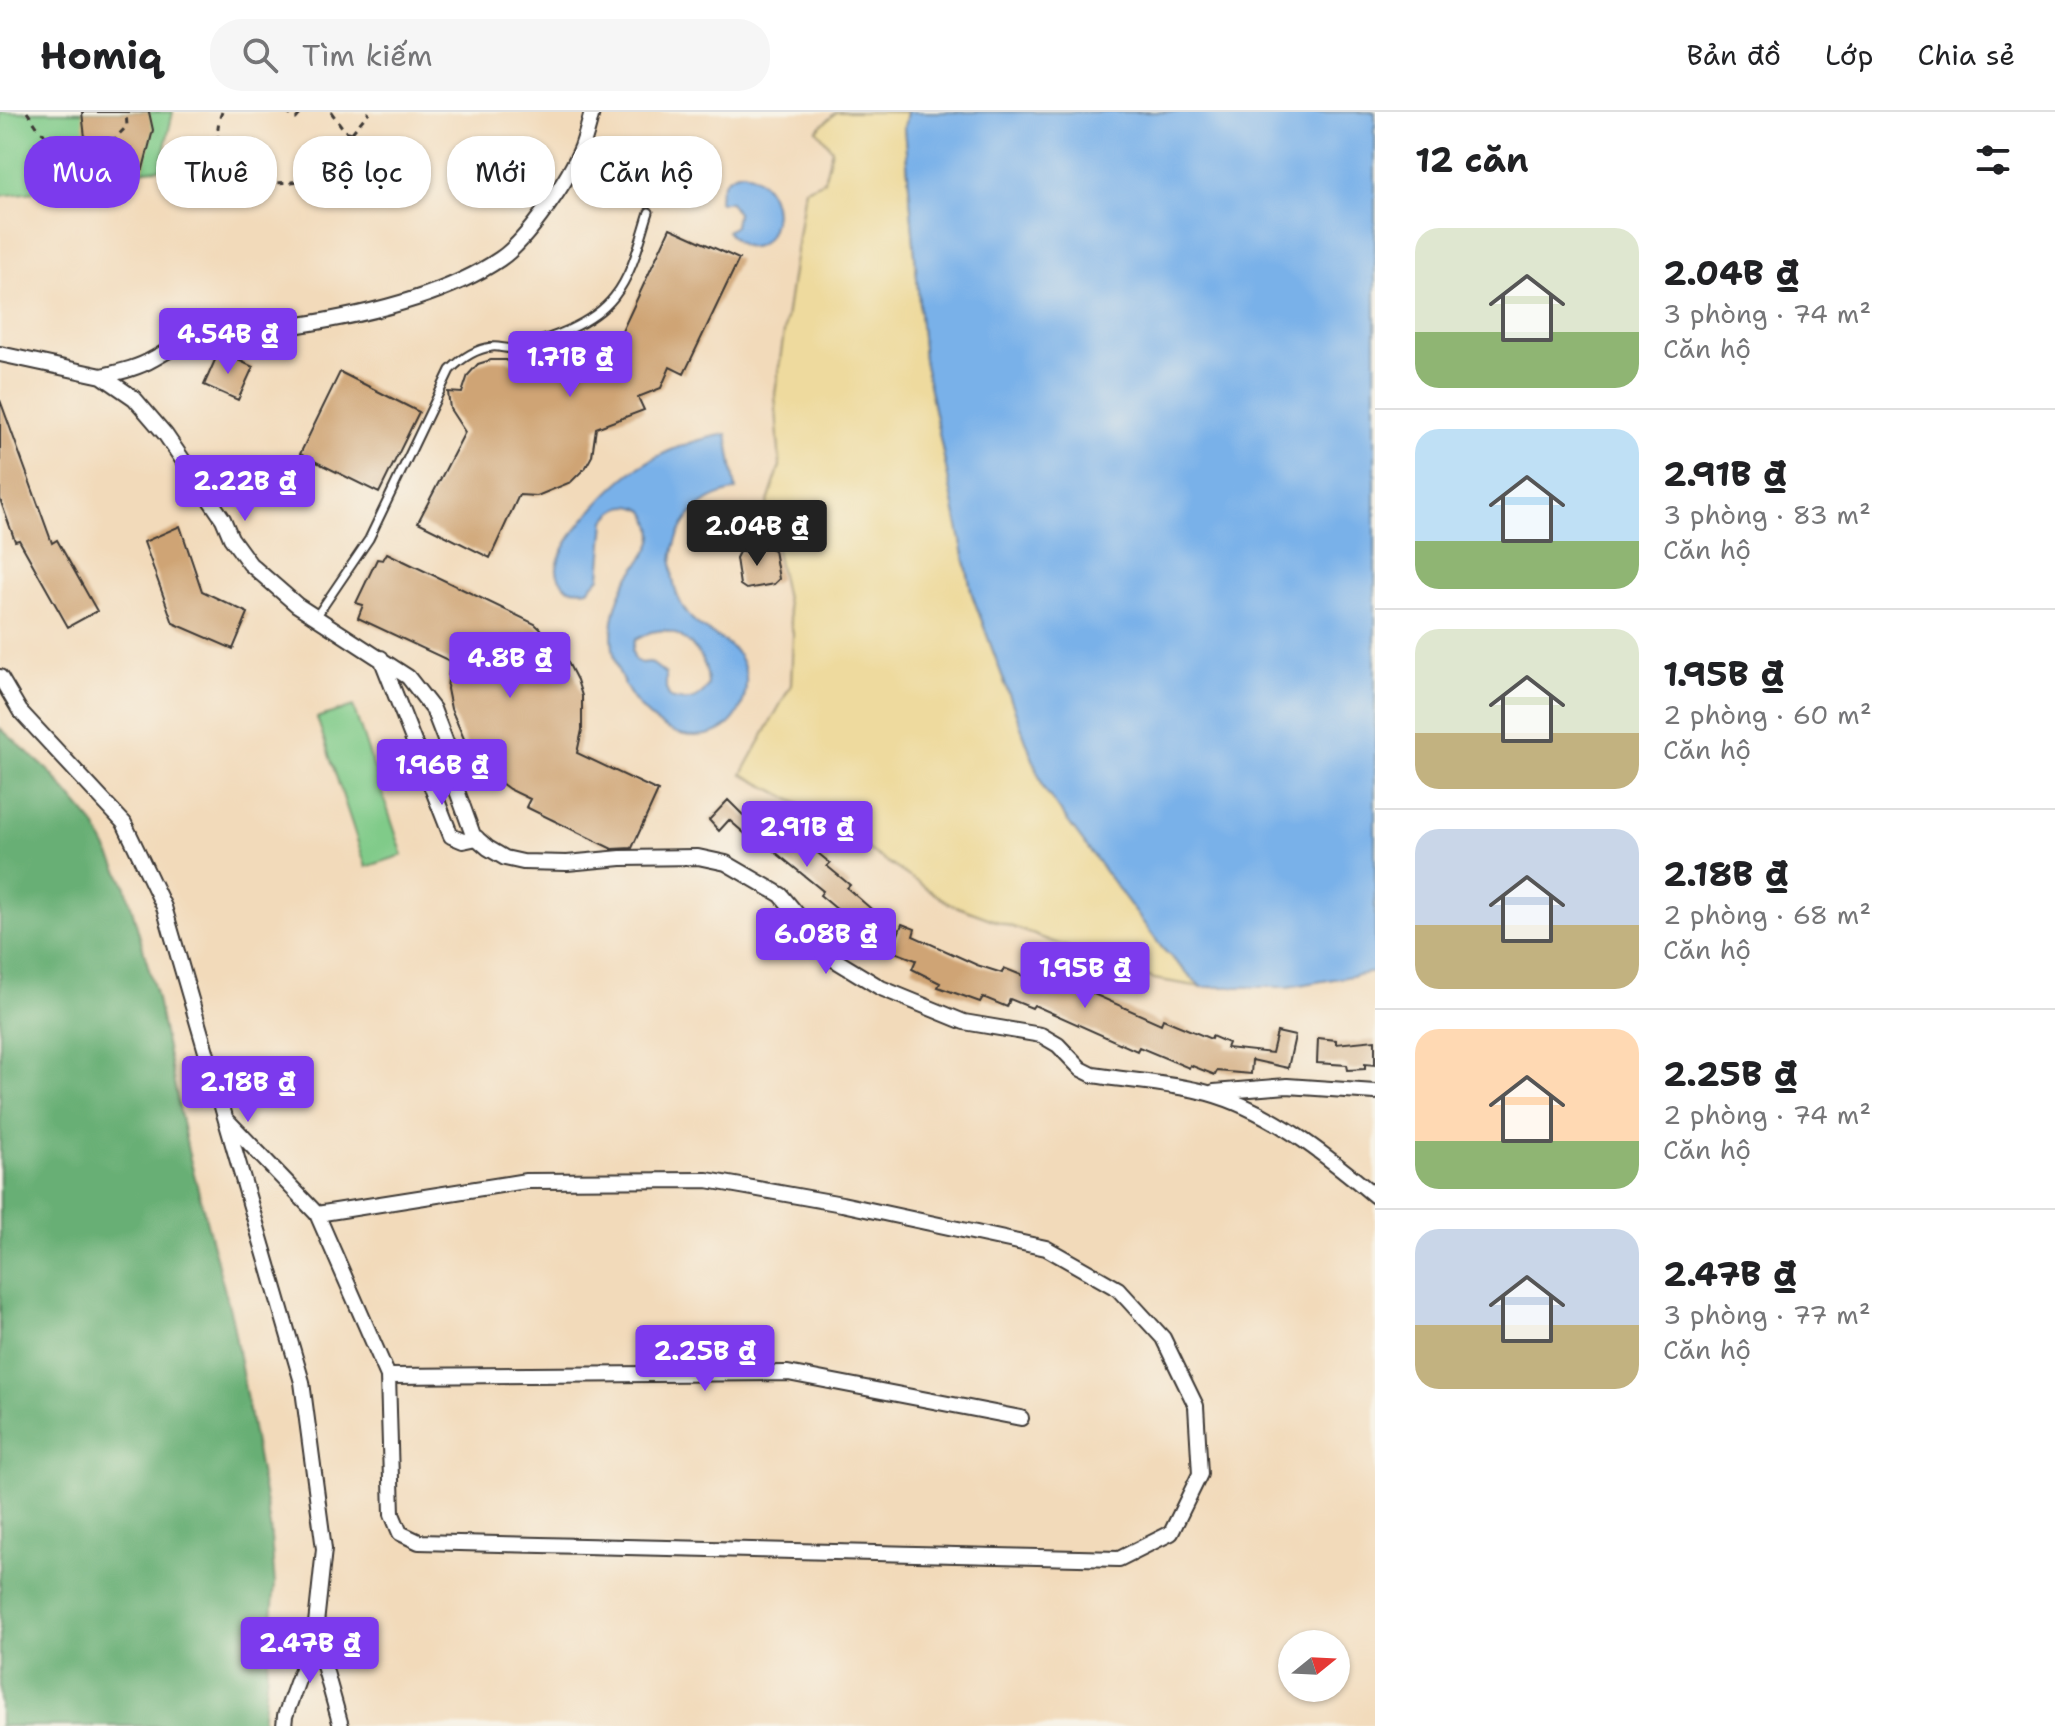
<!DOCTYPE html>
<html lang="vi">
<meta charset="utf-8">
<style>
:root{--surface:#fff;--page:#f6f6f6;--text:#202124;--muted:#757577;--line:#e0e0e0;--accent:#7c3aed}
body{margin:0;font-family:"Shantell Sans",sans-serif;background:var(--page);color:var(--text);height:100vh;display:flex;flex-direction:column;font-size:30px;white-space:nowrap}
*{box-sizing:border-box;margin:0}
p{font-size:26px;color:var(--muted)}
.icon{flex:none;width:44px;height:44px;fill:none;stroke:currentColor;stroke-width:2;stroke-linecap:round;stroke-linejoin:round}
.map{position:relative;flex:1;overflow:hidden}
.drawer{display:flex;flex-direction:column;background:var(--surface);width:680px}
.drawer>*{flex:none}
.guide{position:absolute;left:24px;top:24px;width:760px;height:72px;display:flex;gap:16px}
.needle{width:52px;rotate:72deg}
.tools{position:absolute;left:1278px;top:1518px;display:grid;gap:16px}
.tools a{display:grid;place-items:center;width:72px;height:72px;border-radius:50%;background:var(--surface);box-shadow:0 2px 6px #0004;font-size:40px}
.price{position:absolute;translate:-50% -68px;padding:0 18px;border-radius:8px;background:var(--accent);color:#fff;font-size:26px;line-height:52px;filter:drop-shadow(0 2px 4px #0008)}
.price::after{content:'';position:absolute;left:50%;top:48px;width:24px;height:18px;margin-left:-12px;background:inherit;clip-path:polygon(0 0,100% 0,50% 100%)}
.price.current{background:#222;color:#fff}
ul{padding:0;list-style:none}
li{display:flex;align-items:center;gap:24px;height:200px;padding:0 40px}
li+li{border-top:2px solid var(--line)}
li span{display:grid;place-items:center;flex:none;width:224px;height:160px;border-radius:24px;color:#555}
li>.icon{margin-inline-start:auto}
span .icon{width:96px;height:96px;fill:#fffc;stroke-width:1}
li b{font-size:34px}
h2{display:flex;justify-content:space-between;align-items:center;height:96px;padding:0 40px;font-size:34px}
.tag{padding:0 28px;border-radius:32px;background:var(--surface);box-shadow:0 2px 6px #0004;font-size:28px;line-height:72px}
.tag.current{background:var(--accent);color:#fff}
header{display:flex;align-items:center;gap:48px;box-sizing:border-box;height:112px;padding:0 40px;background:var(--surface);border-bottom:2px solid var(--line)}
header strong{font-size:38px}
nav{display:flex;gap:44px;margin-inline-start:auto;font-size:28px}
.search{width:560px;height:72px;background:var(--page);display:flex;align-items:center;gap:20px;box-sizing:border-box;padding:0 28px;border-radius:32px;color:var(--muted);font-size:30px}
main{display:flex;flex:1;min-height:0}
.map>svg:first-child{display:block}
.green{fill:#80cb89;stroke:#4e7452;stroke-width:2}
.forest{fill:#68af75;stroke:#426648;stroke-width:2}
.sand{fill:#eeda9e;stroke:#857b5d;stroke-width:2}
.water{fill:#79b1e9;stroke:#4a6682;stroke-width:2;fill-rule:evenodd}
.building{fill:#cfa474}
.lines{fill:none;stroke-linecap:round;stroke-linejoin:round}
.service-casing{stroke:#3c3834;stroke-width:11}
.minor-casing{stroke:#3c3834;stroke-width:18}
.path{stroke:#3c3834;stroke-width:3;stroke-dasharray:6 6;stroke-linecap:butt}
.service{stroke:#fff;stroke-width:7}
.minor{stroke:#fff;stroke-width:14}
</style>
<header>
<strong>Homiq</strong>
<div class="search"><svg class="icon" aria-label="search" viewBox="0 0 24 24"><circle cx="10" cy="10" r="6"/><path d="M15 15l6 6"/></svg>Tìm kiếm</div>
<nav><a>Bản đồ</a><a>Lớp</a><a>Chia sẻ</a></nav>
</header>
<main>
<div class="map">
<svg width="1375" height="1614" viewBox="0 0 1375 1614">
<rect width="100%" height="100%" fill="#f7f3e8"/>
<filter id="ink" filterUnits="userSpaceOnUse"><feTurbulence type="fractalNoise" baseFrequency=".0125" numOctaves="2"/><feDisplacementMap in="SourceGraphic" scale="16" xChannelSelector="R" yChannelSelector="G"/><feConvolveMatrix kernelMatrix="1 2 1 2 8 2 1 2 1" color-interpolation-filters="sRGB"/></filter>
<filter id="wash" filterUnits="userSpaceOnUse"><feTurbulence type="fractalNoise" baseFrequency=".006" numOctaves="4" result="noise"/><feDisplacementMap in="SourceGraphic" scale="32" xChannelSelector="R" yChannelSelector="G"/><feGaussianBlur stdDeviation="1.8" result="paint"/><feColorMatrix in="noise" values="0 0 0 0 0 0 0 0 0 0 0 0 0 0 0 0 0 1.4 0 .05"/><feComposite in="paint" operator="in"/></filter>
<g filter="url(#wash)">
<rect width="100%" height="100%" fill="#f2daba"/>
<path class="green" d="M0,0h173l-13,57 -15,1 -36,20 -31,-3 -78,9z
M353,594l50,149 -37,12 -49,-149z"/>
<path class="forest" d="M0,616l49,43 45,53 31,60 31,110 32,157 44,167 38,208 5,58 -13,142h-262z"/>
<path class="sand" d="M836,0h71l-3,16 20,232 48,235 72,194 119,160 38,38 -47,-8 -204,-75 -145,-97 -63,-33 49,-89 2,-51 -26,-129 13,-39 -5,-72 30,-205 19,-8 8,-32 -15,-19z"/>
<path class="water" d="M907,0h468v860l-87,15h-87l-38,-38 -119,-160 -72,-195 -48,-234 -20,-232z
M744,60c60,21 20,111 -17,59l8,-5 2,-13 -7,-11h-11c0,-17 7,-28 25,-30z
M727,322l9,56c-10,3 -20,5 -29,11 -39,25 -47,82 -16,117 14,16 36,20 48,38 16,25 4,68 -25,77 -45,15 -87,-29 -98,-70 -7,-26 -4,-53 8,-77 13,-28 43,-39 21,-75 -17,-9 -28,-6 -40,10l-5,56 -12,13 -19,-1c-6,-5 -13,-12 -12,-21 3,-29 57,-85 82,-101 27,-17 57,-28 88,-33zM664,518c26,6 44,28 44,55 -9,16 -21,18 -38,13l-4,-9v-15l-16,-12 -9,1 -6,-3 -3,-9 3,-11 16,-8z"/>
<g id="blocks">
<path class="building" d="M82,0h67l4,18 -10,39 -22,18 -32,-16z
M670,116l69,31 -55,115 -14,-7 -9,21 -23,9 6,13 -48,18 -4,28 -6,11 -15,15 -34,14 -18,-1 -29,63 -72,-36 47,-90 -15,-23 -2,-17 14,1 6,-18 10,-11 13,-4h15l11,6 11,-4 3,9 87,-31z
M219,239l34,16 -15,33 -34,-15z
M340,260l79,40 -40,81 -79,-39z
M0,288l52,143 5,-3 40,71 -29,16 -49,-87 -4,1 -15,-42z
M180,414l22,65 46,22 -15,36 -60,-26 -29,-81z
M768,435l6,3 5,29 -5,5 -28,5 -6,-4 -4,-27 3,-6z
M387,441l148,71 26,25 16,31 5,16v34l-5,23 81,38 -26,57 -20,1 -86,-42 4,-8 -21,-10 -16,-12 -25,-29 -17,-39 -4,-20 3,-28 -92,-43 5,-13 -7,-2 21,-44 6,1z
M728,688l18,18 10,-11 19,17 3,-4 52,43 -3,3 23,19 -3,3 44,38 -18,21 -37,-33 3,-3 -19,-16 3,-4 -69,-56 -3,4 -22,-19 -10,11 -10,-11z
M902,812l13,5 -2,7 64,29 25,8 2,-5 22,9 4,-8 29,13 1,-3 101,45 2,-5 48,20 1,-3 16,7 -2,5 46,5 5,-21 18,4 -7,32 -36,-8 -1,14 -34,-3 -2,4 -25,-10 -1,3 -50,-21 -2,4 -103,-46 -2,3 -22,-9 -3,8 -24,-10 -3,5 -25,-9 -17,-6 2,-4 -28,-14 4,-9 -24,-9z
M1318,926l18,2v4l39,-4v25l-10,-1v5l-17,1 -1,-5 -30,-2z"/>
</g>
</g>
<g filter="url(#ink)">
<use href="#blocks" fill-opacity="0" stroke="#3c3834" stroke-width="2"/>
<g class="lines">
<g class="service-casing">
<path id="service" d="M316,505l53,-78 81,-169c11,-11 25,-21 42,-23 8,-1 16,3 24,1 33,-9 76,-23 98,-51 19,-24 26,-57 35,-85"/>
</g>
<g class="minor-casing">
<path id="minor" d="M0,242l102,22 32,22 31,36 58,85 8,19 19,26 47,41 111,72 25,32 17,44 6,35 17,47 15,13 17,10 18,4 44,1 54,-5 77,-1 28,6 55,32 54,65 46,28 83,34 77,13 17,10 23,24 12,6c37,6 78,8 115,18 62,17 118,62 167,103
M102,264c17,-4 36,-8 51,-17 15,-8 27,-17 44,-21 32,-7 64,-7 96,-12 66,-10 151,-29 207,-67 27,-18 70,-82 82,-112 4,-11 7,-23 10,-35
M381,546l70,178 12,5 14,-3
M0,565l20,34 104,112 40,84 138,475 22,167 -9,84 -30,83 -1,10
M1214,980l73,-6 88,6
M227,1008l90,94 71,162 4,138 8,19 19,9 700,17 52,-26 29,-59 -4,-68 -33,-68 -45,-49 -72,-41 -204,-44 -135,-24 -181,1 -209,33
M388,1264l400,-3 233,45
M315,1521l26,93"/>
</g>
<path class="path" d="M27,0l13,19 35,26 26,-4 26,-27 -1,-14
M222,0c-15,36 12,65 47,70 14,2 30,-1 44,-2l56,-68
M286,0l10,7 6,-7
M331,0l14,19 7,2"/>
<use href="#service" class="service"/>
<use href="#minor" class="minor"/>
</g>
</g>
</svg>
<div class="tools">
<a><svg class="needle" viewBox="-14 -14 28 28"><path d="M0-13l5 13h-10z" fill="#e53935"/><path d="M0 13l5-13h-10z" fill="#757577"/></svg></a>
</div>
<b class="price" style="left:228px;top:264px">4.54B ₫</b>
<b class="price" style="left:570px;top:287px">1.71B ₫</b>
<b class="price" style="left:245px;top:411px">2.22B ₫</b>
<b class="price current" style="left:757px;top:456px">2.04B ₫</b>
<b class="price" style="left:510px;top:588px">4.8B ₫</b>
<b class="price" style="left:442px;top:695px">1.96B ₫</b>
<b class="price" style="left:807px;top:757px">2.91B ₫</b>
<b class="price" style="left:826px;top:864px">6.08B ₫</b>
<b class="price" style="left:1085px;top:898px">1.95B ₫</b>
<b class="price" style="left:248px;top:1012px">2.18B ₫</b>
<b class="price" style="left:705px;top:1281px">2.25B ₫</b>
<b class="price" style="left:310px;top:1573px">2.47B ₫</b>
<div class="guide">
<a class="tag current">Mua</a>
<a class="tag">Thuê</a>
<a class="tag">Bộ lọc</a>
<a class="tag">Mới</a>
<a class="tag">Căn hộ</a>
</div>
</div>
<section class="drawer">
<h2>12 căn<svg class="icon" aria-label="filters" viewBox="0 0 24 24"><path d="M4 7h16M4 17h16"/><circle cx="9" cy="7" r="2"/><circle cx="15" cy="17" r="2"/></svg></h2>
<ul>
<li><span style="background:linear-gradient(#dfe7d0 65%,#8fb573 0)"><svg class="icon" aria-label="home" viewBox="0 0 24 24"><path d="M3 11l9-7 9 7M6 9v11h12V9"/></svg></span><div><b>2.04B ₫</b><p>3 phòng · 74 m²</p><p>Căn hộ</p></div></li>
<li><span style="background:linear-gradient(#bfe0f5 70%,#8fb573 0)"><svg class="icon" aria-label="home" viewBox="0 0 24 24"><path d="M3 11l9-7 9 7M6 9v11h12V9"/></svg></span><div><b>2.91B ₫</b><p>3 phòng · 83 m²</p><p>Căn hộ</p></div></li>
<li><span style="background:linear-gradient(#dfe7d0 65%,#c2b280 0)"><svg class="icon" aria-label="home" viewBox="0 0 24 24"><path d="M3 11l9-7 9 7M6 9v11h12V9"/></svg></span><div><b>1.95B ₫</b><p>2 phòng · 60 m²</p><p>Căn hộ</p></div></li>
<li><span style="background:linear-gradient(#c9d6e8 60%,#c2b280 0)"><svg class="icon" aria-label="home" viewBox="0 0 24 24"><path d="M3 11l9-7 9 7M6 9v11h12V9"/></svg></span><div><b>2.18B ₫</b><p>2 phòng · 68 m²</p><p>Căn hộ</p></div></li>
<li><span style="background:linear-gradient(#ffd9b3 70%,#8fb573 0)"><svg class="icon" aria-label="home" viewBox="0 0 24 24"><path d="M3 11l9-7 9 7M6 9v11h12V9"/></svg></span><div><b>2.25B ₫</b><p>2 phòng · 74 m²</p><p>Căn hộ</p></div></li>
<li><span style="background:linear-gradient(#c9d6e8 60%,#c2b280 0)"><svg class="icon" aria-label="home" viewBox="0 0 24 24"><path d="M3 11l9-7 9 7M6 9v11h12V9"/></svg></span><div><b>2.47B ₫</b><p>3 phòng · 77 m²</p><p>Căn hộ</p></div></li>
</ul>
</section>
</main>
